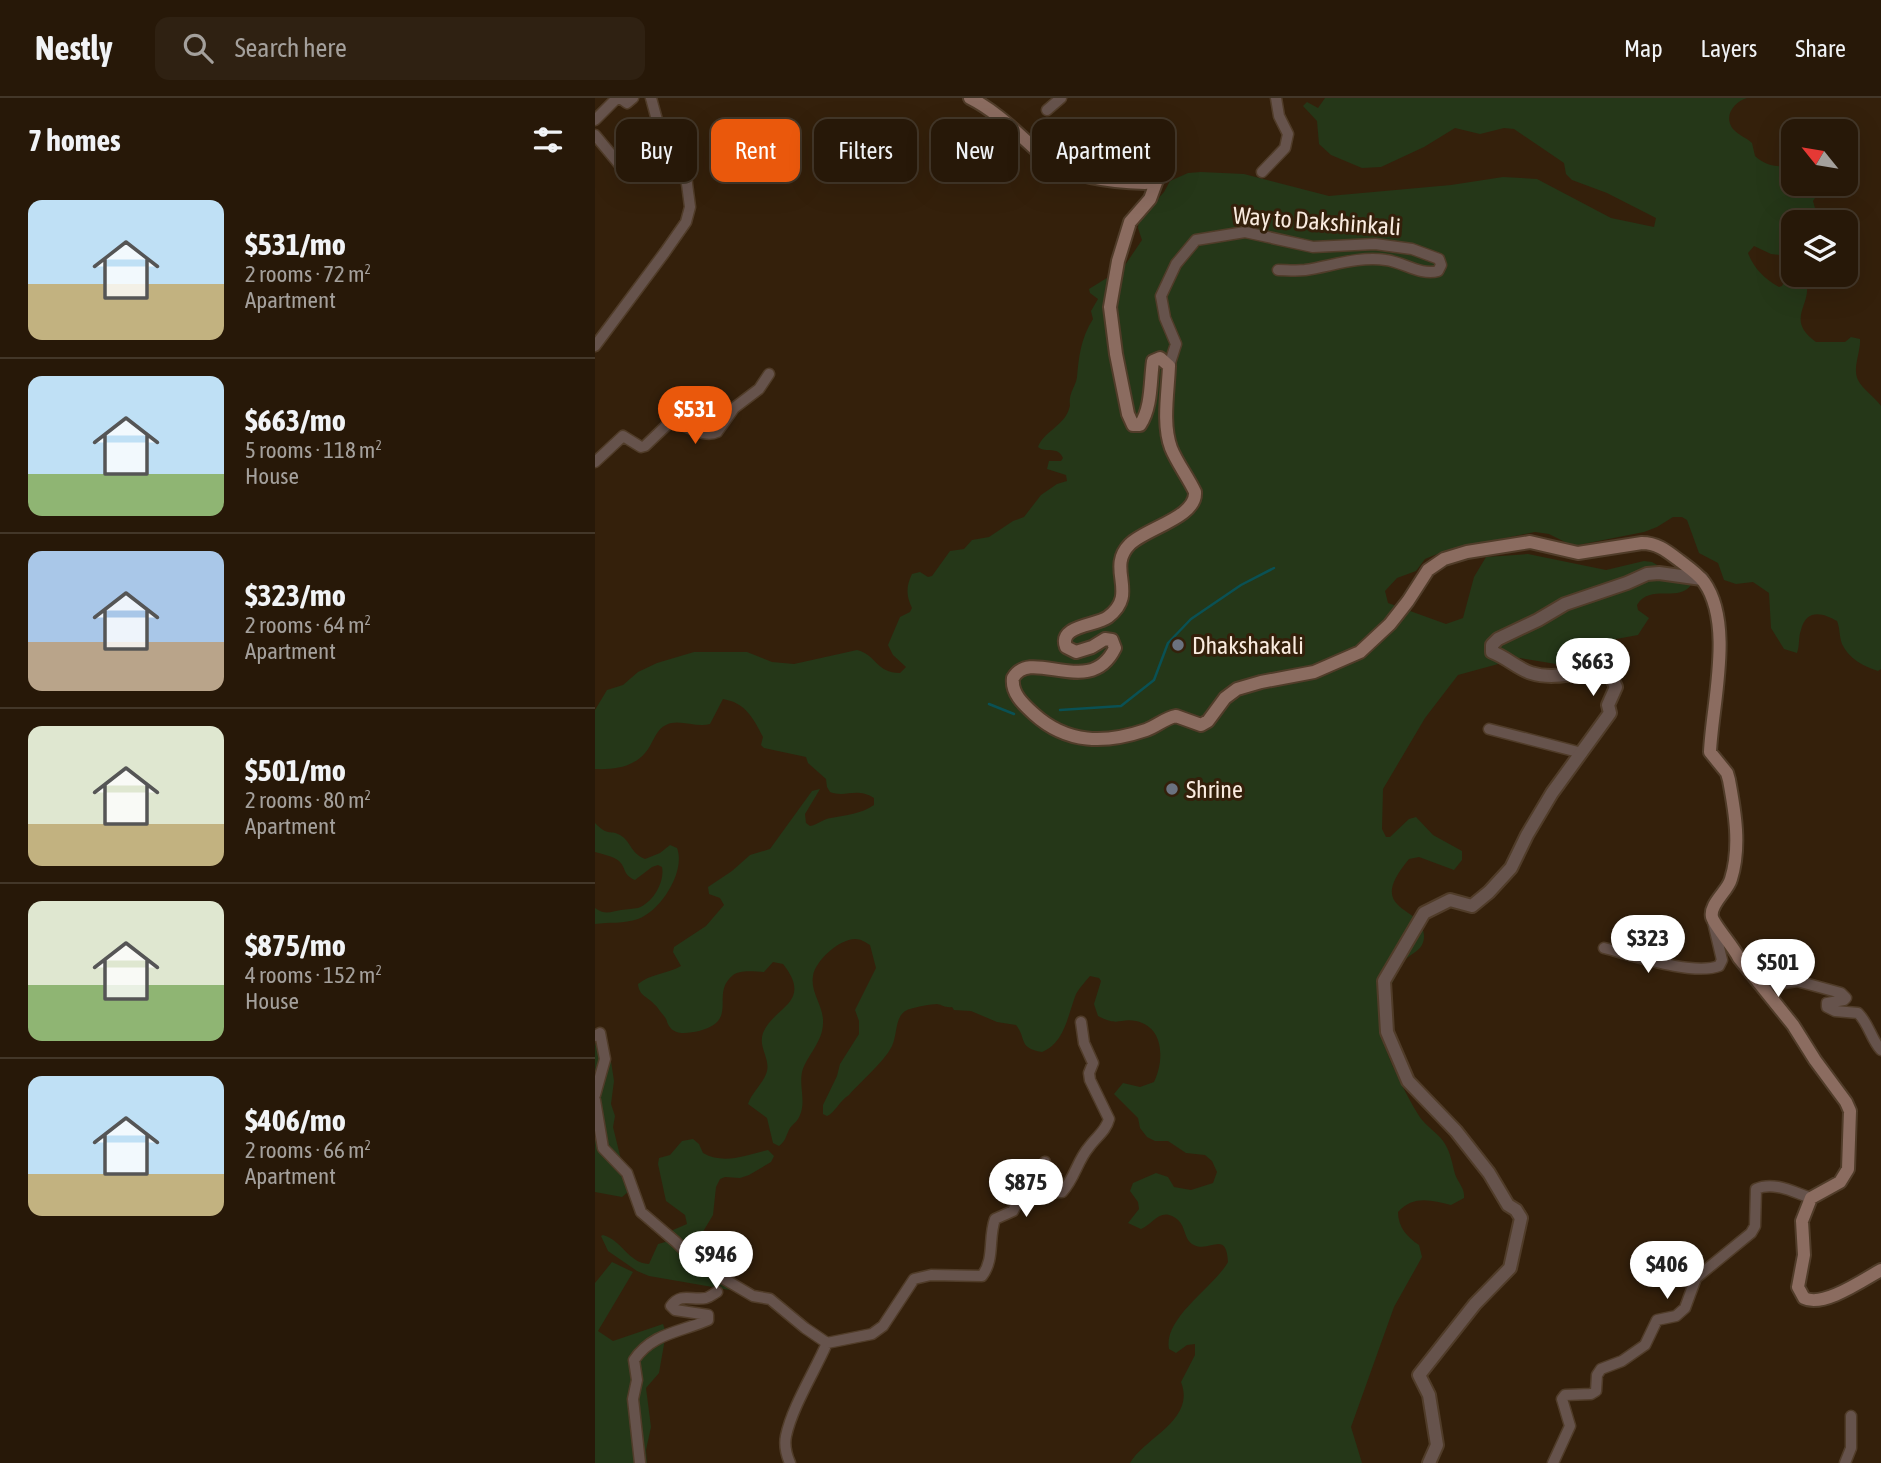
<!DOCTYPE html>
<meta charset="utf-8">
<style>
:root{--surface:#271808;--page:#2f2112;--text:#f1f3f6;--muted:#a4a09c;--line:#433729;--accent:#ea580c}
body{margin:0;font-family:"Asap Condensed",sans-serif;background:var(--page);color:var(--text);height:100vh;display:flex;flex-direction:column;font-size:26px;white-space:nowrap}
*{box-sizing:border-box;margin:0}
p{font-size:23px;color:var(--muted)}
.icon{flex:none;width:38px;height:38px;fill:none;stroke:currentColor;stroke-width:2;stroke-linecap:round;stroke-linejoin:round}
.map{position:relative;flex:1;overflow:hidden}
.drawer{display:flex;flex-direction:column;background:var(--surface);width:595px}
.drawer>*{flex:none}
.guide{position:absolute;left:21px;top:21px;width:665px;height:63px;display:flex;gap:14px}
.needle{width:46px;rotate:300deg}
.tools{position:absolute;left:1186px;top:21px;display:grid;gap:14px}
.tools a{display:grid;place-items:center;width:77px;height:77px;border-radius:14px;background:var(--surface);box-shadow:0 7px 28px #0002,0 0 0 2px var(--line);font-size:35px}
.price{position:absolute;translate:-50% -60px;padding:0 16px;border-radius:24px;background:#fff;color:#222;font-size:23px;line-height:46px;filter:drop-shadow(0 2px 4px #0008)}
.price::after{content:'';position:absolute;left:50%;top:42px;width:21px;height:16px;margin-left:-10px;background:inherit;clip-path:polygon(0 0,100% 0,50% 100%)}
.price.current{background:var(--accent);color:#fff}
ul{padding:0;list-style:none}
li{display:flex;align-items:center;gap:21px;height:175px;padding:0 28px}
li+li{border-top:2px solid var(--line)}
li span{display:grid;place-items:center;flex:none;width:196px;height:140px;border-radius:14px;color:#555}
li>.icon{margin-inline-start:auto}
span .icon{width:84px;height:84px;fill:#fffc;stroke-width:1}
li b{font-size:30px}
h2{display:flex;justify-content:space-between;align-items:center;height:84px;padding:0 28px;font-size:30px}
.chip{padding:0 24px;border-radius:14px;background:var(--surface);box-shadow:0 7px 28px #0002,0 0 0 2px var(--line);font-size:24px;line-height:63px}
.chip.current{background:var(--accent);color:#fff}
header{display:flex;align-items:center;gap:42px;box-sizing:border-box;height:98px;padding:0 35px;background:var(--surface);border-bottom:2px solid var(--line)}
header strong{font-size:33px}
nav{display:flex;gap:38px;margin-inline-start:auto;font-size:24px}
.search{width:490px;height:63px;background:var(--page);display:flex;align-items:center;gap:18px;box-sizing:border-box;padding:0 24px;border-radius:14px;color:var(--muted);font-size:26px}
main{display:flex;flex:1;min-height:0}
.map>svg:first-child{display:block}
.green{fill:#253718}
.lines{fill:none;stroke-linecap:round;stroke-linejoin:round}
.stream{stroke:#0a5154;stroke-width:2.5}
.minor-casing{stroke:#503c29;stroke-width:13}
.tertiary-casing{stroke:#503c29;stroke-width:16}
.secondary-casing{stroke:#503c29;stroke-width:16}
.minor{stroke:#66534c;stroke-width:10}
.tertiary{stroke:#66534c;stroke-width:12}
.secondary{stroke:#8b6c60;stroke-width:12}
.worship-dot{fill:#6b7280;stroke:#34200b;stroke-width:2.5}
.labels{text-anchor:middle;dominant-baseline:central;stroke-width:6;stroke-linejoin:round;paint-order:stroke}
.street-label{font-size:24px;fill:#f9ebdf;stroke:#34200b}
.poi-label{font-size:24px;fill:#f9ebdf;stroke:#34200b;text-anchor:start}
</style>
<header>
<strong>Nestly</strong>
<div class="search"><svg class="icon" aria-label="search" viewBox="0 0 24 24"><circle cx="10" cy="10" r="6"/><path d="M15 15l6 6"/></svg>Search here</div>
<nav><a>Map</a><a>Layers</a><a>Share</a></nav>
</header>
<main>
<section class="drawer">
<h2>7 homes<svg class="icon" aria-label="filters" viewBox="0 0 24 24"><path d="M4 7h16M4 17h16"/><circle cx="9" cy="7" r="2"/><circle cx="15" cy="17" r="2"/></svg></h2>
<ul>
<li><span style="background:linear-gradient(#bfe0f5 60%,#c2b280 0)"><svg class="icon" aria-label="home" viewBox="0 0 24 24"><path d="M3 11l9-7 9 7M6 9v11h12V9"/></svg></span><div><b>$531/mo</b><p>2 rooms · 72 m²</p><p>Apartment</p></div></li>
<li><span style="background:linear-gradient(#bfe0f5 70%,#8fb573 0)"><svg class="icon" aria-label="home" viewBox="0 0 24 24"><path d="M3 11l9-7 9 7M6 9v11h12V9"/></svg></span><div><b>$663/mo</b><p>5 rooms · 118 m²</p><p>House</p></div></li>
<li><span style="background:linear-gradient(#a9c7e8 65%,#b9a48a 0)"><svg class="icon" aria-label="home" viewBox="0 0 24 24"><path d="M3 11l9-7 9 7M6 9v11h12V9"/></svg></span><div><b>$323/mo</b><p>2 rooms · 64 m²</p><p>Apartment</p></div></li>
<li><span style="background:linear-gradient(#dfe7d0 70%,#c2b280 0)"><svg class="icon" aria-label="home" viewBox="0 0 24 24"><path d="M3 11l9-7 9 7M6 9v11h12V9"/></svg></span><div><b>$501/mo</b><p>2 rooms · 80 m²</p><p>Apartment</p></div></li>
<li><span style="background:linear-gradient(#dfe7d0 60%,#8fb573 0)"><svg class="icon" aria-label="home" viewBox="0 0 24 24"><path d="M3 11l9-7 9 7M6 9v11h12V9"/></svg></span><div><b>$875/mo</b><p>4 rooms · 152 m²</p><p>House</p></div></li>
<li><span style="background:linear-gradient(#bfe0f5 70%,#c2b280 0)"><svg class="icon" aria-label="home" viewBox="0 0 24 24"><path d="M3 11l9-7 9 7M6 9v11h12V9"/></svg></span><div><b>$406/mo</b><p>2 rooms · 66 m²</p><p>Apartment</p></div></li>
</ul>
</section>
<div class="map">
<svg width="1286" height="1365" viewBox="0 0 1286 1365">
<rect width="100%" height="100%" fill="#34200b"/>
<path class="green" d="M730,0h422c-13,4 -24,18 -14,31 5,6 14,9 19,14l3,13c10,10 26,13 39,8v20h32l1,5 -10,6 -4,6 2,7 10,7 1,7c-11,0 -16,-12 -28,-10 -12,11 -9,29 -18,43l-9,-1 -17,-8 -6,7c6,16 17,26 31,34l3,-1 12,-22v11h9c16,27 -22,42 13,67h29l6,-5 9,2c1,13 -8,29 -2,41 4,9 17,17 23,26v263l-3,2c-15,-5 -29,-12 -36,-27 -3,-8 -2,-16 -5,-23 -15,-9 -31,-12 -36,9 -3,8 -1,15 -4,23l-13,-4 -13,-21 -2,-35 -16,-11 -17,2 -12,-4 -6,-17 -19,-10 -12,-33 -5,-3h-9l-16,10 -13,5 -71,14 -24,-12 -14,-2 -88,18 -22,9 -9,12 -19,7 -12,13 3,12 58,21 17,-6 11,-41 12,-20 42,-3 78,16 38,-9 8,1 39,23c-13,18 -41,-2 -54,20l1,5 11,8 -11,17 -22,4 -21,11 -39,14 -36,-6 -62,17 -33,43 -42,71 -1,40 4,8h4l19,-18 7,-2 17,18 29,16v9l-8,10 -35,-13 -10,2c-46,55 15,45 15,77 0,14 -11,16 -19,24 -6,6 -21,40 -22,48 -1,11 0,27 2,38 3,13 29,65 38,75 7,8 17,14 22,23 6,10 7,19 10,30 3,9 10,14 9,24l-13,7c-20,-5 -38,-10 -53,7 0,15 9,25 21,33l3,12 -28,50 -43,120 11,36h-232c15,-26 66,-43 51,-81l14,-27v-11l-8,1 -11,8 -7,-4c-6,-31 45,-62 59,-87 -2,-34 -19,-7 -36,-18 -10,-7 -5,-24 -23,-29 -11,-3 -19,11 -28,14l-13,-6 11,-14 -1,-7 -8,-11 3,-8 23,-10 12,4 6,10 17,3 22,-7 4,-11 -5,-11 -7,-6 -19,-2 -18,-12h-13l-8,-4 -7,-9 -2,-10 -24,-24 9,-11 17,4 14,-5c10,-20 11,-55 -18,-61 -17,-3 -17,6 -38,-5l-4,-12 7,-23 -2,-3 -9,-2c-5,6 -10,11 -14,18 -8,20 -11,49 -34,58 -24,-4 -15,-13 -26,-27l-19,-3 -26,-11 -17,-1 -2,-3c-7,1 -9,-2 -15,-3 -5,0 -22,3 -27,5 -16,4 -12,25 -18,37 -8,16 -31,35 -43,49 -10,6 -14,18 -22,21l-4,-2v-9l14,-29 3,-12 19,-30v-13l-4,-11 21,-42 -6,-23c-5,-3 -9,-6 -15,-6 -16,0 -40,22 -42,37 -3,17 11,30 10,47 0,19 -16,32 -21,49 -3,15 4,29 -2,43 -2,6 -6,8 -10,13 -4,7 -4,13 -11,18l-6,-3 -6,-25 -19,-14c4,-12 16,-21 19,-33 3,-13 -9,-24 -4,-38 10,-26 51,-30 20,-69l-10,-2 -9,10c-9,0 -24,-3 -32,4 -22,19 8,44 -33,55 -10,2 -24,5 -30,-5 -3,-5 -1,-5 -5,-10 -4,-4 -6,-9 -10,-12 -7,-8 -15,-8 -16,-20 12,-10 29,-10 43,-18l-8,-14 1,-5 32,-21 18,-21 -4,-7 -11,-4 -1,-7 24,-16 18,-16 20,-6 42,-58 8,-2 -15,25 1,9 4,3c7,-1 13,-7 21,-8 15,-3 30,-4 43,-13v-7c-18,-11 -28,0 -44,-6l-3,-5 -1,-8 -18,-16 -2,-6 -42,-9 -3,-3 2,-8c-10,-19 -17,-34 -40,-38l-13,25c-14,4 -32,-6 -44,1 -8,4 -10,10 -14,17 -11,24 -34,28 -57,27v-59l12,-20 16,-5 15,-13 19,-9 37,-11h53l25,10 22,2 63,-14c20,5 19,23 43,23l6,-6 -13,-12 -5,-10 12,-28 10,-5 2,-4c-6,-12 -6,-22 0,-34l8,-2 8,5 4,-1 18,-25 14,-2 8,-9 17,-3 24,-16 11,-4 17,-22 16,-11 10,-3 -1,-6 -19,-6 2,-8h12l2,-3c-6,-13 -16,-4 -25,-11 6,-16 26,-21 31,-38 2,-5 0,-6 1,-11 1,-8 6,-13 7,-21 2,-22 4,-39 16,-58l-2,-8 7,-12 -8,-6 -1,-4 34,-21 19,-28 -4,-12 1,-8 25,-28 6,-11 18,-8 13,-1 43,2 85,22 122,-11 52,-8 34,2 74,39 43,9 2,-9 -49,-25 -35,-13 -6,-6 -2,-11 -50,-34 -10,-1 -24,6 -25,-6 -31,19 -43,20 -19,1 -31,-13 -12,-11 -2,-23 -14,-15 4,-4 11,6z
M0,725c14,14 13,6 25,12 11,6 10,18 25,24l15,-6 10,-8 7,3c9,23 -16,63 -39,71 -14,5 -29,3 -43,5v-16c9,7 16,4 26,2 6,-1 12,-1 17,-2 15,-5 27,-26 24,-41l-4,-2 -6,2 -17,13c-13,-6 -8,-11 -16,-19 -6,-5 -17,-7 -24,-9z
M0,945l16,18 3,20 -3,23 4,12 -2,11 15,61v4l-6,5 -27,-5z
M98,1041l6,5 4,9c21,12 44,2 65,-3l6,6 -3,6 -22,13 -9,3 -15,-1 -5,2 -4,8 -3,28 -12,20 -20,12 51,42 -2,1 -81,-14 -12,-5 -29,-20 -7,-15 2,-1c19,5 25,28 46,29l9,-20 11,-3 4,-11 14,-6 -2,-9 -19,-14 -8,-37 1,-6 11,-3 12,-14z
M17,1164l21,10 -35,59 15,10 50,-17 3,9 -7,40 -13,15 5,39 -5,23 1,13h-52v-180z"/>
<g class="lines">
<path class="stream" d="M394,606l25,10
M465,612l61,-4 33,-26 14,-37 23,-24 50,-34 33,-17"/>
<g class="minor-casing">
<path id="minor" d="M25,0l7,5 6,-5
M452,12l14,-12
M0,22l22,-22
M0,37l34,41
M667,74l23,-24 3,-14 -9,-18 -3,-18
M0,248l70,-94 21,-30 4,-15 -4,-31 -5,-13 -24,-43 -6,-22
M574,268l7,-22 -11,-26 -4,-22 15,-32 20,-24 49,-8 68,15 62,-3 37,5 27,10 2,6 -3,6c-17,5 -35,-9 -52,-11 -28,-4 -54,6 -81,10 -9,1 -19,0 -27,0
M0,364l28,-26 18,11 4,-1 25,-24c16,1 33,17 47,10l17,-24 25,-19 10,-15
M894,631l93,24
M1009,850c28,7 89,28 115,18l3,-6 -9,-38
M1163,885l19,1 20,-3 44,12 5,5 -2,2 -17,3v4l8,4 23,2c11,11 13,26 23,37
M0,938l5,-3 5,26 -10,36
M0,1002l8,48 24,25 14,39 35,30 21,21 56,33 17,3 35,29 22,15c-12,28 -35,64 -41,93 -2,10 0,18 4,27
M232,1245l45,-9 11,-8 31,-47 17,-4 51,1c13,-17 6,-38 13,-57l18,-8 11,-22 21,-27 9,30h8c13,-14 15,-31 27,-45 7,-10 17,-16 20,-28l-19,-39 -1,-7 4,-10 -9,-20 -3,-21
M45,1365l-7,-64 4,-19 -3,-20c18,-27 47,-28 74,-40v-5l-33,-5 -4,-4c10,-14 21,-5 35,-8 4,-1 7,-4 11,-6
M958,1365l17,-37 -8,-27 3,-4 26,-1 5,-3 1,-16 4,-6 21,-8 23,-16 12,-25 19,-4 9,-8 11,-30 55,-45 4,-7 1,-37c18,-8 37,3 55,9
M1250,1365l6,-15v-32"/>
</g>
<g class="tertiary-casing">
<path id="tertiary" d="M834,1365l8,-18 -8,-50 -10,-20 56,-71 35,-36 11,-50 -5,-8 -8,-5 -19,-32 -33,-42 -48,-50 -21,-49 -3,-51 40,-68 26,-13 22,6 17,-14 22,-24 16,-33 25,-42 58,-80 -2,-8 8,-18 -8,-17c-26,0 -52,11 -77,3 -13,-4 -25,-16 -39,-21v-7l6,-6 40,-19 27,-16 62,-21 20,-9 12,-1 43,6"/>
</g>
<g class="secondary-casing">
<path id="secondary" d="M375,0c28,14 49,37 72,57 28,23 69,27 103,28l14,-13
M566,71l-11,30 -20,23 -12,39 -8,46 6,47 12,60 5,11h7c12,-18 10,-43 13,-64l7,-3 9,8c-1,26 -7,58 2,82 6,15 17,29 24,44 2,25 -48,36 -65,52 -25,25 10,49 -22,73 -12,9 -50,8 -42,30l10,5 16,-5 13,-8 7,1 3,8c-25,52 -84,-2 -102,30 -2,15 10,26 21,36 33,30 71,30 112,16 11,-4 19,-12 30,-14l25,9 7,-4 17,-23 12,-9 24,-7 53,-10 46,-20 30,-28 18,-23 20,-31 16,-11 23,-7 63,-10 48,11 64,-10c16,0 26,9 38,18 8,6 18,13 24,21 30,42 8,122 6,170l17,21 2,7c6,32 12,67 2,99 -3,12 -22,25 -19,38 2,8 21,29 27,41l54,67 22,35 31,42 4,9 -2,58 -8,13 -29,16 -9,23 2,34 -6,32 6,11c19,10 59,-18 77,-28"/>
</g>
<use href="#minor" class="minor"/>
<use href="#tertiary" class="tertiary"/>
<use href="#secondary" class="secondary"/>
</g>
<g class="worship-dot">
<circle cx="583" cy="547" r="7"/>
<circle cx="577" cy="691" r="7"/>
</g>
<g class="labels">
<g class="street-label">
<text transform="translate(722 123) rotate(4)">Way to Dakshinkali</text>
</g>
<g class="poi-label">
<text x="597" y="547">Dhakshakali</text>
<text x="591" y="691">Shrine</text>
</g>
</g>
</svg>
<div class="tools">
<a><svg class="needle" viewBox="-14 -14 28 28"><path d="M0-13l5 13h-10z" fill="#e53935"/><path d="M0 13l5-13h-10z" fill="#a4a09c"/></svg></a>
<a><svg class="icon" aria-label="layers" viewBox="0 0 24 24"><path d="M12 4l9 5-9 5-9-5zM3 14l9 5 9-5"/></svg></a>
</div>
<b class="price current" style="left:100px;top:348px">$531</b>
<b class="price" style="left:998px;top:600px">$663</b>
<b class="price" style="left:1053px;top:877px">$323</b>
<b class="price" style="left:1183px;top:901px">$501</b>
<b class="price" style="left:431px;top:1121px">$875</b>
<b class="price" style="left:121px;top:1193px">$946</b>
<b class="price" style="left:1072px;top:1203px">$406</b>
<div class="guide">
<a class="chip">Buy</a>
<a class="chip current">Rent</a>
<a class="chip">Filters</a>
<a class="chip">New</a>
<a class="chip">Apartment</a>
</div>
</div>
</main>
